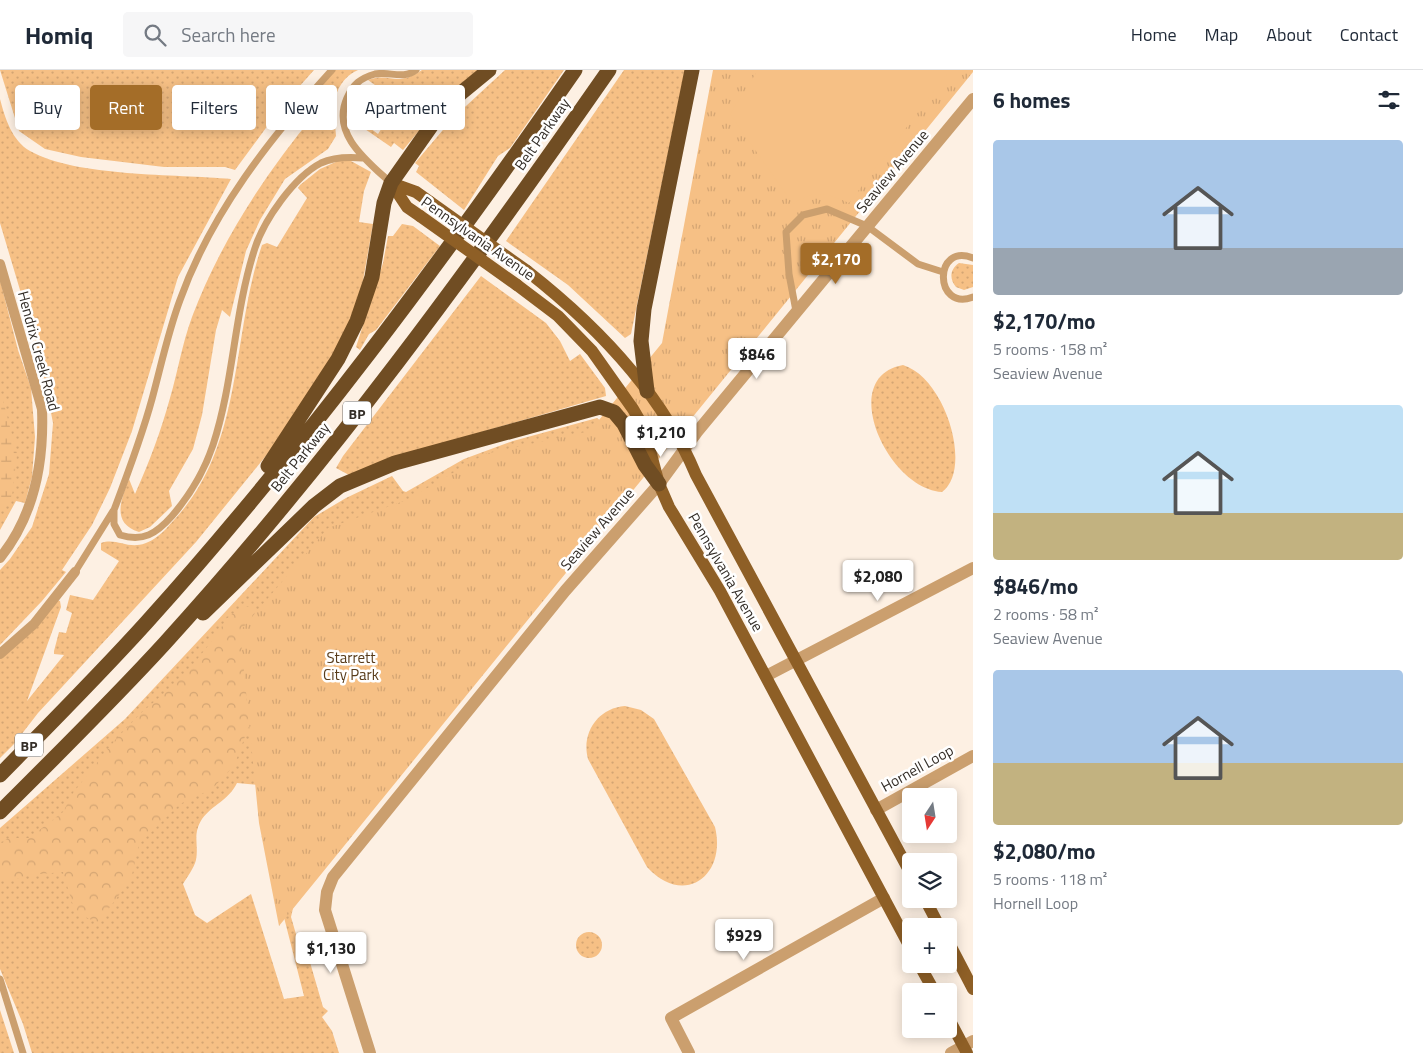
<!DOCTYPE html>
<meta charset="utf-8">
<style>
:root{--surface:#fff;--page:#f6f6f7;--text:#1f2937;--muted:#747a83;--line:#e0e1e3;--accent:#a46d28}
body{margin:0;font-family:"Titillium Web",sans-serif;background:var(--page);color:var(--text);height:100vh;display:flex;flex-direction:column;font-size:19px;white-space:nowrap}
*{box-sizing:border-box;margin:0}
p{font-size:16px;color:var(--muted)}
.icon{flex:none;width:28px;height:28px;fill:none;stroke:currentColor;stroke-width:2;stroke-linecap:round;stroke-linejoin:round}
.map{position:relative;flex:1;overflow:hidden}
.panel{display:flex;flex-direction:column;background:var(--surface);width:450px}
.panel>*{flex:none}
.hud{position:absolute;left:15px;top:15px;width:475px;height:45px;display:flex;gap:10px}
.needle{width:32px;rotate:192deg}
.buttons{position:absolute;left:902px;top:718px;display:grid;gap:10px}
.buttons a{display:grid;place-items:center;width:55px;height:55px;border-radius:5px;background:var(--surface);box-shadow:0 2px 12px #0003;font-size:25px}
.price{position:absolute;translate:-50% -42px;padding:0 11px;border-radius:5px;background:#fff;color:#222;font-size:16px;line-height:32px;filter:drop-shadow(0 1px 2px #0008)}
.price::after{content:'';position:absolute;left:50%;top:30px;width:15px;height:11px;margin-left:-8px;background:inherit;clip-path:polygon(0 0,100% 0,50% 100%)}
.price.on{background:var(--accent);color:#fff}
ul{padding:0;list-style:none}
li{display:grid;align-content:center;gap:10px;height:265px;padding:0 20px}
li span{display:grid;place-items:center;height:155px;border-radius:5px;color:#555}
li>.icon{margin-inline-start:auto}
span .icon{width:90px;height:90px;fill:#fffc;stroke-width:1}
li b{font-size:21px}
h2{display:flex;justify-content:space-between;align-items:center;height:60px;padding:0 20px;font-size:21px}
.pill{padding:0 18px;border-radius:5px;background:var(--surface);box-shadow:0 2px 12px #0003;font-size:18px;line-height:45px}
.pill.on{background:var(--accent);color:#fff}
header{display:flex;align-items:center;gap:30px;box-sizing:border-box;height:70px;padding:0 25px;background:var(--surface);border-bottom:1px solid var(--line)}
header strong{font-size:24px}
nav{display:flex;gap:28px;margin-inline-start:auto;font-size:18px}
.search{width:350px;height:45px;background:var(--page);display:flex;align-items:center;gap:12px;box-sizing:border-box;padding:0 18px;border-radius:5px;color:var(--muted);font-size:19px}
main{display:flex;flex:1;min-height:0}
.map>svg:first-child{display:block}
.grass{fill:url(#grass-dots)}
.forest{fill:url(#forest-crowns)}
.wetland{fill:url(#wetland-marsh)}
.park{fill:url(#park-tufts)}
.garden{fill:#f6c085}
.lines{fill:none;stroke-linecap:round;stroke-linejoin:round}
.service{stroke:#cb9f6e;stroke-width:7}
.pedestrian{stroke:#cb9f6e;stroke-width:10}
.minor{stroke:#cb9f6e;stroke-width:12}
.tertiary{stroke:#cb9f6e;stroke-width:12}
.primary{stroke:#8e5f26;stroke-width:12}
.motorway{stroke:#704d23;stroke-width:15}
.primary-bridge{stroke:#8e5f26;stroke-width:12}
.labels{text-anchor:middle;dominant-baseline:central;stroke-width:5;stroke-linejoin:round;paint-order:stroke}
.shield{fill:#fff;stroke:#716d68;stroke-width:1}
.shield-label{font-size:14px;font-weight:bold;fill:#342e28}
.street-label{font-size:15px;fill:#342e28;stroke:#fff}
.park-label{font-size:15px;fill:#583c1b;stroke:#fff}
</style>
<header>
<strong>Homiq</strong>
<div class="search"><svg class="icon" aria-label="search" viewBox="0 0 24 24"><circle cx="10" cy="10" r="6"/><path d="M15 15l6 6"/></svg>Search here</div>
<nav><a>Home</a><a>Map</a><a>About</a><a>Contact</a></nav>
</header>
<main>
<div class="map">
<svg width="973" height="983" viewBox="0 0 973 983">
<defs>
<pattern id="grass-dots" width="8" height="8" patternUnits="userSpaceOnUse" patternTransform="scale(1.25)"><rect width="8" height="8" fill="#f6c085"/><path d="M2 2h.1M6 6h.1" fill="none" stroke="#d4a573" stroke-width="1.8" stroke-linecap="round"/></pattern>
<pattern id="forest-crowns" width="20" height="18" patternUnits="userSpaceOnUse" patternTransform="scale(1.25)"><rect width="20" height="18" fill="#f6c085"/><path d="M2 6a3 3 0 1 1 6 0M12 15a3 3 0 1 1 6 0" fill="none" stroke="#d4a573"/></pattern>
<pattern id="wetland-marsh" width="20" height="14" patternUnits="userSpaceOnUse" patternTransform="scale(1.25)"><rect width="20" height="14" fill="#f6c085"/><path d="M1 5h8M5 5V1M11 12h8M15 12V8" fill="none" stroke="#d4a573"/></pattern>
<pattern id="park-tufts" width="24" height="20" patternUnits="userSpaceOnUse" patternTransform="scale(1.25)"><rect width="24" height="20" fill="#f6c085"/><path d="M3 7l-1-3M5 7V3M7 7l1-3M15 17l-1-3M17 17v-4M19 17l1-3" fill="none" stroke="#d4a573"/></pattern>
</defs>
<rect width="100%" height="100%" fill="#fdf0e3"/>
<path class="grass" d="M0,0h314l-32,36 -47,64 -10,-3h-61l-83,-10 -36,-8 -26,-18z
M334,0h24c-14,6 -22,19 -24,34l-15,-14z
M422,0h57l-36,32 -40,48 -9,-7 -3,4 -45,-31 1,-5 31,23 7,-11 23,-14 -40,-29c23,-8 28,8 54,-10z
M505,0h59l-54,78 -12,8 -34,54 -48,-38 3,-6 -4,-3 38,-45z
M624,0h61l-54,264 -6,4 -57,-53 -62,-44z
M313,24l21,18 2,24 -8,13 -43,30 -25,41 -14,31 -16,66 -8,-7 -6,20 -14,85 -9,34 -24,42 3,15 -22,21 -11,5c-28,-9 -18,-32 -10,-53l6,15c14,-31 26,-63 35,-96 8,-27 12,-54 22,-81 28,-74 72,-142 123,-203z
M0,29c5,19 12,42 30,52 46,26 146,23 201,28l-53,98 -46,154 -22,57 -18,37 -30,45 4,2 -24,29 -42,44v-75l10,-11 22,-32 17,-53 4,-51 -13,-66 -40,-134z
M338,91h13l20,11 -7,19 -5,31 14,2 -15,85 -29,56 -34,55 -99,122 -158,171 -24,31 -14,14v-100l56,-58 4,1 1,6 -34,94 37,-46 -10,-1v-3l5,-19 7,1 6,-20 -6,-3 4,-15 23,5 26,-39 -18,-11v-7c19,-7 31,13 57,-7 6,-4 11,-11 16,-16 70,-74 57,-184 88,-275l5,-2 10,4 30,-49 -9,-10 2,-3 20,-16z
M402,154l11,2 27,20 -64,84 -7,4 -9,16 -4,-3 27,-84 5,-27h5z
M959,193l14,2v22l-9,3 -8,-3c-7,-8 -6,-18 3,-24z
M481,206l65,47 14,18 10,20 10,-7 25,34 1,8 -207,60 -50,19 -13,-7 7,-12z
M0,210l18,70 13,38 4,49 -3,40 -7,26 -9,-2 -16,29z
M903,295c43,13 70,105 39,127 -54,-3 -106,-115 -39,-127z
M597,348l4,3 -342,364 -22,-2c-8,17 -25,22 -35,36 -10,16 -3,25 -6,41 -2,8 -9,17 -13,24l12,31 12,8 44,-29 33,105 20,-3 -28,-110 20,9 -5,22 9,31 7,4 16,55 5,4 -6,6 10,14 7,22h-307l-9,-29 -23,-55v-141l125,-109 189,-202 32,-19 46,-22 11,15 3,1 58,-33 49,-18z
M625,636l16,4 13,9 61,108c12,50 -32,80 -68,40l-59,-108c-7,-26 10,-51 37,-53z
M576 875a13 13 0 1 1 26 0a13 13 0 1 1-26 0Z
M0,940l14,43h-14z"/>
<path class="forest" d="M242,537h13l-1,32 5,60 -25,67 -22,23 -32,15 -41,40 -8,35 -33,44 -23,-11 -12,-40 -34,3 -21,7 -8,-8v-30l8,-6h21l34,-26 10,-19 43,-54 25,-26 41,-35 34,-42 11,-18z"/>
<path class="wetland" d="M0,319l17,65 -5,42 -12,15z"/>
<path class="park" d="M713,0h260v2l-694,854 -20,-103 -19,-192 88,-103 79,-28 78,-46 105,-23 72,-88z"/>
<path class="garden" d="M758,0h189v4l-98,129c-23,-10 -34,-14 -56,1l-63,-90z"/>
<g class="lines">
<path class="service" d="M332,0c-62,68 -121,143 -152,230 -12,32 -19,66 -28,99 -10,37 -24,74 -38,111v14l6,11c23,7 36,-1 52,-19 18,-21 32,-44 41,-71 21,-64 21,-133 42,-197 9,-28 39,-71 66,-85 13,-6 28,-6 41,-5
M391,113c-24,-22 -60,-49 -44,-85 6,-14 14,-20 28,-24 14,-3 28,6 41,-4
M973,188c-40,-16 -39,54 0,39
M796,241l-7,-37 -3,-42 17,-17 24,-6 40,17 51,38 25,8
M75,502l38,-61
M0,909l23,74"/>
<path class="pedestrian" d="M0,194l42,145c2,52 -8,107 -42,149
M0,584l34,-30 41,-52"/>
<path class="minor" d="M766,606l207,-108
M876,740l97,-54
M689,983l-18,-35 213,-120
M951,983l22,-12"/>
<path class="tertiary" d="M370,983l-45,-143 2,-18 6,-15 232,-286 94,-107 38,-52 276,-333"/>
<path class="primary" d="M391,113l16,24 13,9
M391,113l25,9 14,10
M527,201c69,54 135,122 169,204l215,399
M517,215l41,31 34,35 41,58 11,19 15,56 10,23 51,84 191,358
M925,829l14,27
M949,873l24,46
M919,894l15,27
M949,949l18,34"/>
<path class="motorway" d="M647,321l-6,-50 3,-32 48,-239
M268,396l70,-107 19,-38 15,-44 12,-74 7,-20 43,-61 27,-29 28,-23
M203,543l111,-107 26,-20 55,-23 205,-56 14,5 10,12 21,41 14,19
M0,705c49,-50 99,-100 146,-152 156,-173 296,-362 429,-553
M0,742c56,-56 112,-111 165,-169 163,-179 306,-375 444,-573"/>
<path class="primary-bridge" d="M430,132l97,69
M420,146l97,69"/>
</g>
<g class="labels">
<g class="shield">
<rect x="343" y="331.5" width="28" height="23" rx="4"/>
<rect x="15" y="663.5" width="28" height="23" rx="4"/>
</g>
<g class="shield-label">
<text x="357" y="343">BP</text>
<text x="29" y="675">BP</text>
</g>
<g class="street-label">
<text transform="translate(542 64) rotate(-55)">Belt Parkway</text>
<text transform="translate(892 101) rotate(-50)">Seaview Avenue</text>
<text transform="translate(478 168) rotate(35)">Pennsylvania Avenue</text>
<text transform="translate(39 281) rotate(75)">Hendrix Creek Road</text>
<text transform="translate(300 387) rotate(-51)">Belt Parkway</text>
<text transform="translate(597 459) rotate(-49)">Seaview Avenue</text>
<text transform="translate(726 502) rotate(60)">Pennsylvania Avenue</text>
<text transform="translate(917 698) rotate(-29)">Hornell Loop</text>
</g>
<g class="park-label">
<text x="351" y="587">Starrett<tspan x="351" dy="17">City Park</tspan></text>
</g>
</g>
</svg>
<div class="buttons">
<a><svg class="needle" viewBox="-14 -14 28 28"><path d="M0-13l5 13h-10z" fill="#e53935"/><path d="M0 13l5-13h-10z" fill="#747a83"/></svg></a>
<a><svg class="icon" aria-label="layers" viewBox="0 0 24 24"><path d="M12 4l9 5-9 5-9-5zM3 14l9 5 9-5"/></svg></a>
<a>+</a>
<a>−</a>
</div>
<b class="price on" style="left:836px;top:215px">$2,170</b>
<b class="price" style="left:757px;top:310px">$846</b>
<b class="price" style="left:661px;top:388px">$1,210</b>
<b class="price" style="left:878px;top:532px">$2,080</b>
<b class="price" style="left:744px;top:891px">$929</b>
<b class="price" style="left:331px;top:904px">$1,130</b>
<div class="hud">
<a class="pill">Buy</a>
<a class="pill on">Rent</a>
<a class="pill">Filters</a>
<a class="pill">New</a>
<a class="pill">Apartment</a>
</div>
</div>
<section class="panel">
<h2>6 homes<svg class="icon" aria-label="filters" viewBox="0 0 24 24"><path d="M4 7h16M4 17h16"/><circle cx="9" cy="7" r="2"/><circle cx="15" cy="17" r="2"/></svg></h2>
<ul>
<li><span style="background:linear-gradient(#a9c7e8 70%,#9aa5b1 0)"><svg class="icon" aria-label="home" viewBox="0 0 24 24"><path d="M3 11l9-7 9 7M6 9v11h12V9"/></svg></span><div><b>$2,170/mo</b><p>5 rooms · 158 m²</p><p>Seaview Avenue</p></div></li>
<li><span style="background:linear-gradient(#bfe0f5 70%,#c2b280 0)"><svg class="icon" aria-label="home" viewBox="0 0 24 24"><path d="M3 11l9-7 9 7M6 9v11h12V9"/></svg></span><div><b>$846/mo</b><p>2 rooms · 58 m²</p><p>Seaview Avenue</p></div></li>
<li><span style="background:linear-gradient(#a9c7e8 60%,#c2b280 0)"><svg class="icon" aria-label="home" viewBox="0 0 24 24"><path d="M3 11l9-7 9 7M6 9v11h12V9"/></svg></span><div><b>$2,080/mo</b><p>5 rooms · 118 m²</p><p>Hornell Loop</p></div></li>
</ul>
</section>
</main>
